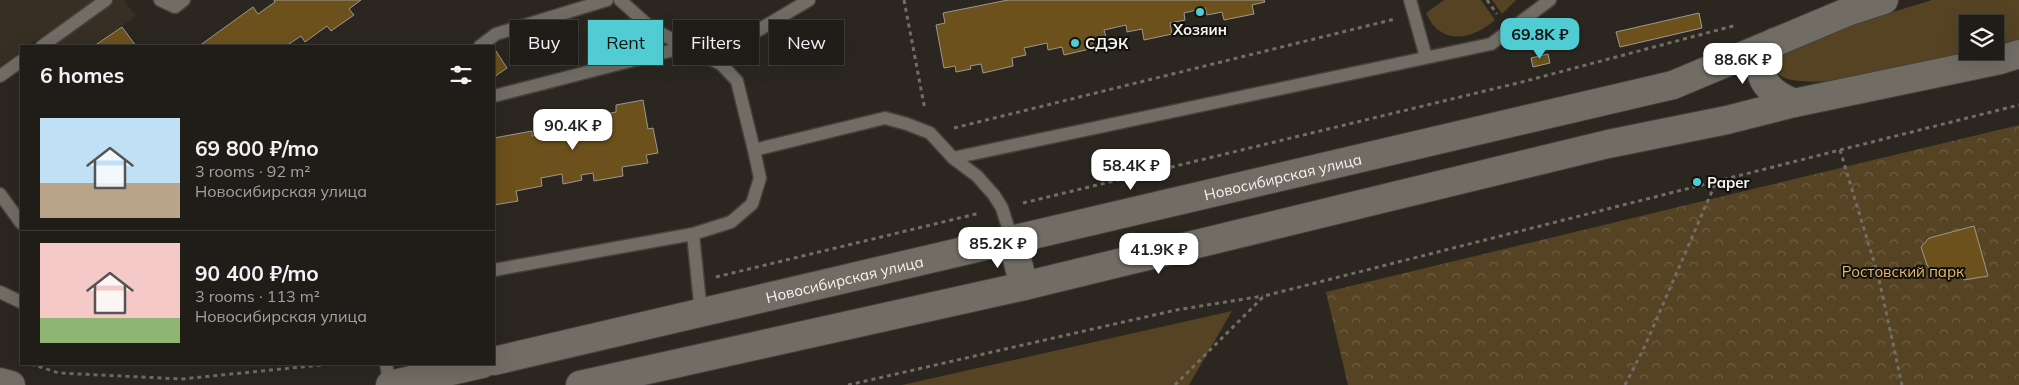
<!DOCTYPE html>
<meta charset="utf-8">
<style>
:root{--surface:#201d18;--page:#2d2a25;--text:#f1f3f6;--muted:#a2a2a2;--line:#3d3b37;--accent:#51ccd3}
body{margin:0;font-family:Mulish,sans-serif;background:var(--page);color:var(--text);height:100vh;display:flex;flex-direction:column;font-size:19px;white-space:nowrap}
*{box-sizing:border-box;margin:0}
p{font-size:16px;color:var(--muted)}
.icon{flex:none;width:28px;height:28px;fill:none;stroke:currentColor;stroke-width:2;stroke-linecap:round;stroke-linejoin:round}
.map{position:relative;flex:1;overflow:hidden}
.drawer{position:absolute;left:20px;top:45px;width:475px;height:320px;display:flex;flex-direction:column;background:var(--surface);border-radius:0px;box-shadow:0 5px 20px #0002,0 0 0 1px var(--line)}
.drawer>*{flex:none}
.top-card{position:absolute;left:510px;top:20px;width:475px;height:45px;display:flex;gap:10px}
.fabs{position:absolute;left:1959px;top:15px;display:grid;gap:10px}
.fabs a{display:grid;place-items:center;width:45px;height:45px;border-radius:0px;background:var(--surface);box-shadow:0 5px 20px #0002,0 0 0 1px var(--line);font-size:25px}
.price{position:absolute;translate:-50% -42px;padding:0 11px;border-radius:10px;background:#fff;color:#222;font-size:16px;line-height:32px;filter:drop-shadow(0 1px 2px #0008)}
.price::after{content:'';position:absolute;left:50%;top:30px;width:15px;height:11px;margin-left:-8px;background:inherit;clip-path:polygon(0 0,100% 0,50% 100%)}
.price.active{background:var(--accent);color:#111}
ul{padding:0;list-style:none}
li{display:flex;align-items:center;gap:15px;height:125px;padding:0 20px}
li+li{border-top:1px solid var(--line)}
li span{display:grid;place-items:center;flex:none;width:140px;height:100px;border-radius:0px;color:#555}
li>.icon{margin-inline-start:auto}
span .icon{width:60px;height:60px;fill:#fffc;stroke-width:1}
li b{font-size:21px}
h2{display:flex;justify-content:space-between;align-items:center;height:60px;padding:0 20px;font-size:21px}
.chip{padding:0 18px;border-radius:0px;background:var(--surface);box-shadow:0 5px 20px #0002,0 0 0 1px var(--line);font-size:18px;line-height:45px}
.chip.active{background:var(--accent);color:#111}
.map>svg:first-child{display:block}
.built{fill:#372f23}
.grass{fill:#554323}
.park{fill:url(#park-crowns)}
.building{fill:#6c511c;stroke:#9d9890}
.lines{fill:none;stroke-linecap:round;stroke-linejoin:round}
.service-casing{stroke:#45423c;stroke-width:15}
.secondary-casing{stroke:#45423c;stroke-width:30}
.path{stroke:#716d67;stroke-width:3;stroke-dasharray:4 4;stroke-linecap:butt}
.service{stroke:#716d65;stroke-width:12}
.secondary{stroke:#716d65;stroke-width:28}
.poi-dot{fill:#51ccd3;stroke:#12100d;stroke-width:2}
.labels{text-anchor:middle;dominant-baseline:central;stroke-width:4;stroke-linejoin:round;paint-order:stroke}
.poi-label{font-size:15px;font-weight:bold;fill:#f6f3ef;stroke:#12100d;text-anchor:start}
.street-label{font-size:15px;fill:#f6f3ef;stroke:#12100d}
.park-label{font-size:15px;fill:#e7bb6f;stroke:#12100d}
</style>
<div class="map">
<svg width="2019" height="385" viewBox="0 0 2019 385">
<defs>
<pattern id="park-crowns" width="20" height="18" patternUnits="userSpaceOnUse" patternTransform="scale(1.25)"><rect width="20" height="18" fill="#554323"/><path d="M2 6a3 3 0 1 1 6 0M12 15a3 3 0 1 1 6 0" fill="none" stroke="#6e5f43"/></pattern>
</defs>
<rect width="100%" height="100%" fill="#2b2720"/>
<path class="built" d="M0,0h124l12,16 -42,30h-36l-10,-14 -21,14h-6v5l-21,15z"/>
<path class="grass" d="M1444,0h37l14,20c-16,14 -42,26 -61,6 -3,-3 -6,-9 -8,-13z
M1492,0h24l-14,14z
M1932,0h87v40l-24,7v-23h-27v27h15c-43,9 -163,43 -200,26 -4,-2 -6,-5 -9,-8l2,-7 19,-17 46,-17z
M1232,311l-43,74h-287z"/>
<path class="park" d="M2019,125v260h-671l-22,-93z"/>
<path class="building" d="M274,0h87l-12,9 5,6 -23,16 -4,-5 -22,16 -4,-6 -15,10h-87l54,-39 5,7 17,-12z
M1008,0h256l1,2 -13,3 2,9 -30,6 -2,-8 -15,3 -2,-7 -21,5 1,7 -15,3 2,11 -28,6 -2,-11 -15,3 -1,-7 -22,5 2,7 -14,2 2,9 -30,7 -2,-8 -14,3 -1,-7 -23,5 2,7 -14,3 1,8 -30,7 -2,-9 -11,2 1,3 -15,3 -1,-6 -11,2 -8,-43 9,-2 -2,-10z
M1699,13l3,15 -82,19 -4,-15z
M122,27l14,19h-42z
M494,48l13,20 -13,9z
M1548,54l2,9 -17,4 -2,-9z
M643,100l5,29 5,-1 5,25 -12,2 2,8 -26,4 1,9 -29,5 -1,-8 -12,2 1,5 -19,4 -1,-10 -21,4 1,8 -26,5 2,10 -24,4v-67l38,-7v5l23,-4 -2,-8 63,-12v-7z
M1974,226l14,50 -24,4 -2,-6 -25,5 -10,-14 -6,-18 8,-9z"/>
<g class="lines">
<g class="service-casing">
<path id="service" d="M160,0l15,7 9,-7
M620,0l30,27 35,20 36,17 16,17 17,69
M1410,0l16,57
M42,46l64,-46
M480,46l16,-12 111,-34
M721,64l19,-23 69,-41
M0,76l21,-15
M494,96l191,-49
M953,158l538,-114 59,-44
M0,194l21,29
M693,234l8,79
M494,270l199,-36 38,-12 21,-18 8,-26 -6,-28 131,-32 22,6 23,9 23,25 24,18 17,19 8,13 10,32
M0,292l21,10
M386,364l4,21"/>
</g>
<g class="secondary-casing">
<g id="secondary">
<path d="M1775,42c-4,5 -10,11 -12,17 -7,24 12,36 31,44"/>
<path d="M1012,240l12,46"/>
<path id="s1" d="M494,361l1179,-276 174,-73 37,-12"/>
<path d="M0,382l11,3"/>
<path d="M390,385l92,-21"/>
<path d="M580,385l444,-99 584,-142 119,-24 67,-17 206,-43 19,-6"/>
</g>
</g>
<path class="path" d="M904,0l21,110
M1487,0l10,14
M954,128l441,-109
M1840,150l179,-45
M1023,203l499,-121 215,-57
M716,277l264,-64
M31,364l28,9 123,6 149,-15
M848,385l328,-75 87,-14
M1175,385l89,-89 576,-146 38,125 24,110
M1625,385l19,-37 72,-166"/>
<use href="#service" class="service"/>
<use href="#secondary" class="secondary"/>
</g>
<g class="poi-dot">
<circle cx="1200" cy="12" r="5"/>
<circle cx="1075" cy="43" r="5"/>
<circle cx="1697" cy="182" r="5"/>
</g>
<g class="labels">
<g class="poi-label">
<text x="1200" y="29" text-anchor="middle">Хозяин</text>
<text x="1085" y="43">СДЭК</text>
<text x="1707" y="182">Paper</text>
</g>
<g class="street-label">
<text stroke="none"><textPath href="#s1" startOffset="810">Новосибирская улица</textPath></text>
<text stroke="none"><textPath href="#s1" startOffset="360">Новосибирская улица</textPath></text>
</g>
<g class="park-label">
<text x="1903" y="271">Ростовский парк</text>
</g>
</g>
</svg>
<div class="fabs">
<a><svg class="icon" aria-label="layers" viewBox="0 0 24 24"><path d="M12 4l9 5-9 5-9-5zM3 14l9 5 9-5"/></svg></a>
</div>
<b class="price active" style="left:1540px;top:60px">69.8K ₽</b>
<b class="price" style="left:1743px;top:85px">88.6K ₽</b>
<b class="price" style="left:573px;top:151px">90.4K ₽</b>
<b class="price" style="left:1131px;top:191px">58.4K ₽</b>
<b class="price" style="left:998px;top:269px">85.2K ₽</b>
<b class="price" style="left:1159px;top:275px">41.9K ₽</b>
<div class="top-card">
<a class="chip">Buy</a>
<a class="chip active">Rent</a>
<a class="chip">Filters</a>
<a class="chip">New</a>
</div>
<section class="drawer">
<h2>6 homes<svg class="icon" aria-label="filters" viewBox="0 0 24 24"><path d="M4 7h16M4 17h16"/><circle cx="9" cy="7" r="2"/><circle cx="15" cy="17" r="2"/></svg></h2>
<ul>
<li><span style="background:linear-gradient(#bfe0f5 65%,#b9a48a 0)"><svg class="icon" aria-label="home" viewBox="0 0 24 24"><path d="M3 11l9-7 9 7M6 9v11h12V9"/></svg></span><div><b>69 800 ₽/mo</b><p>3 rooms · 92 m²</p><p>Новосибирская улица</p></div></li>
<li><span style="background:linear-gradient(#f6c9c9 75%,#8fb573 0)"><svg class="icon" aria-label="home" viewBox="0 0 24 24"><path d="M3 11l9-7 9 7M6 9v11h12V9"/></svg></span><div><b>90 400 ₽/mo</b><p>3 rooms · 113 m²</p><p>Новосибирская улица</p></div></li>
</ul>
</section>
</div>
